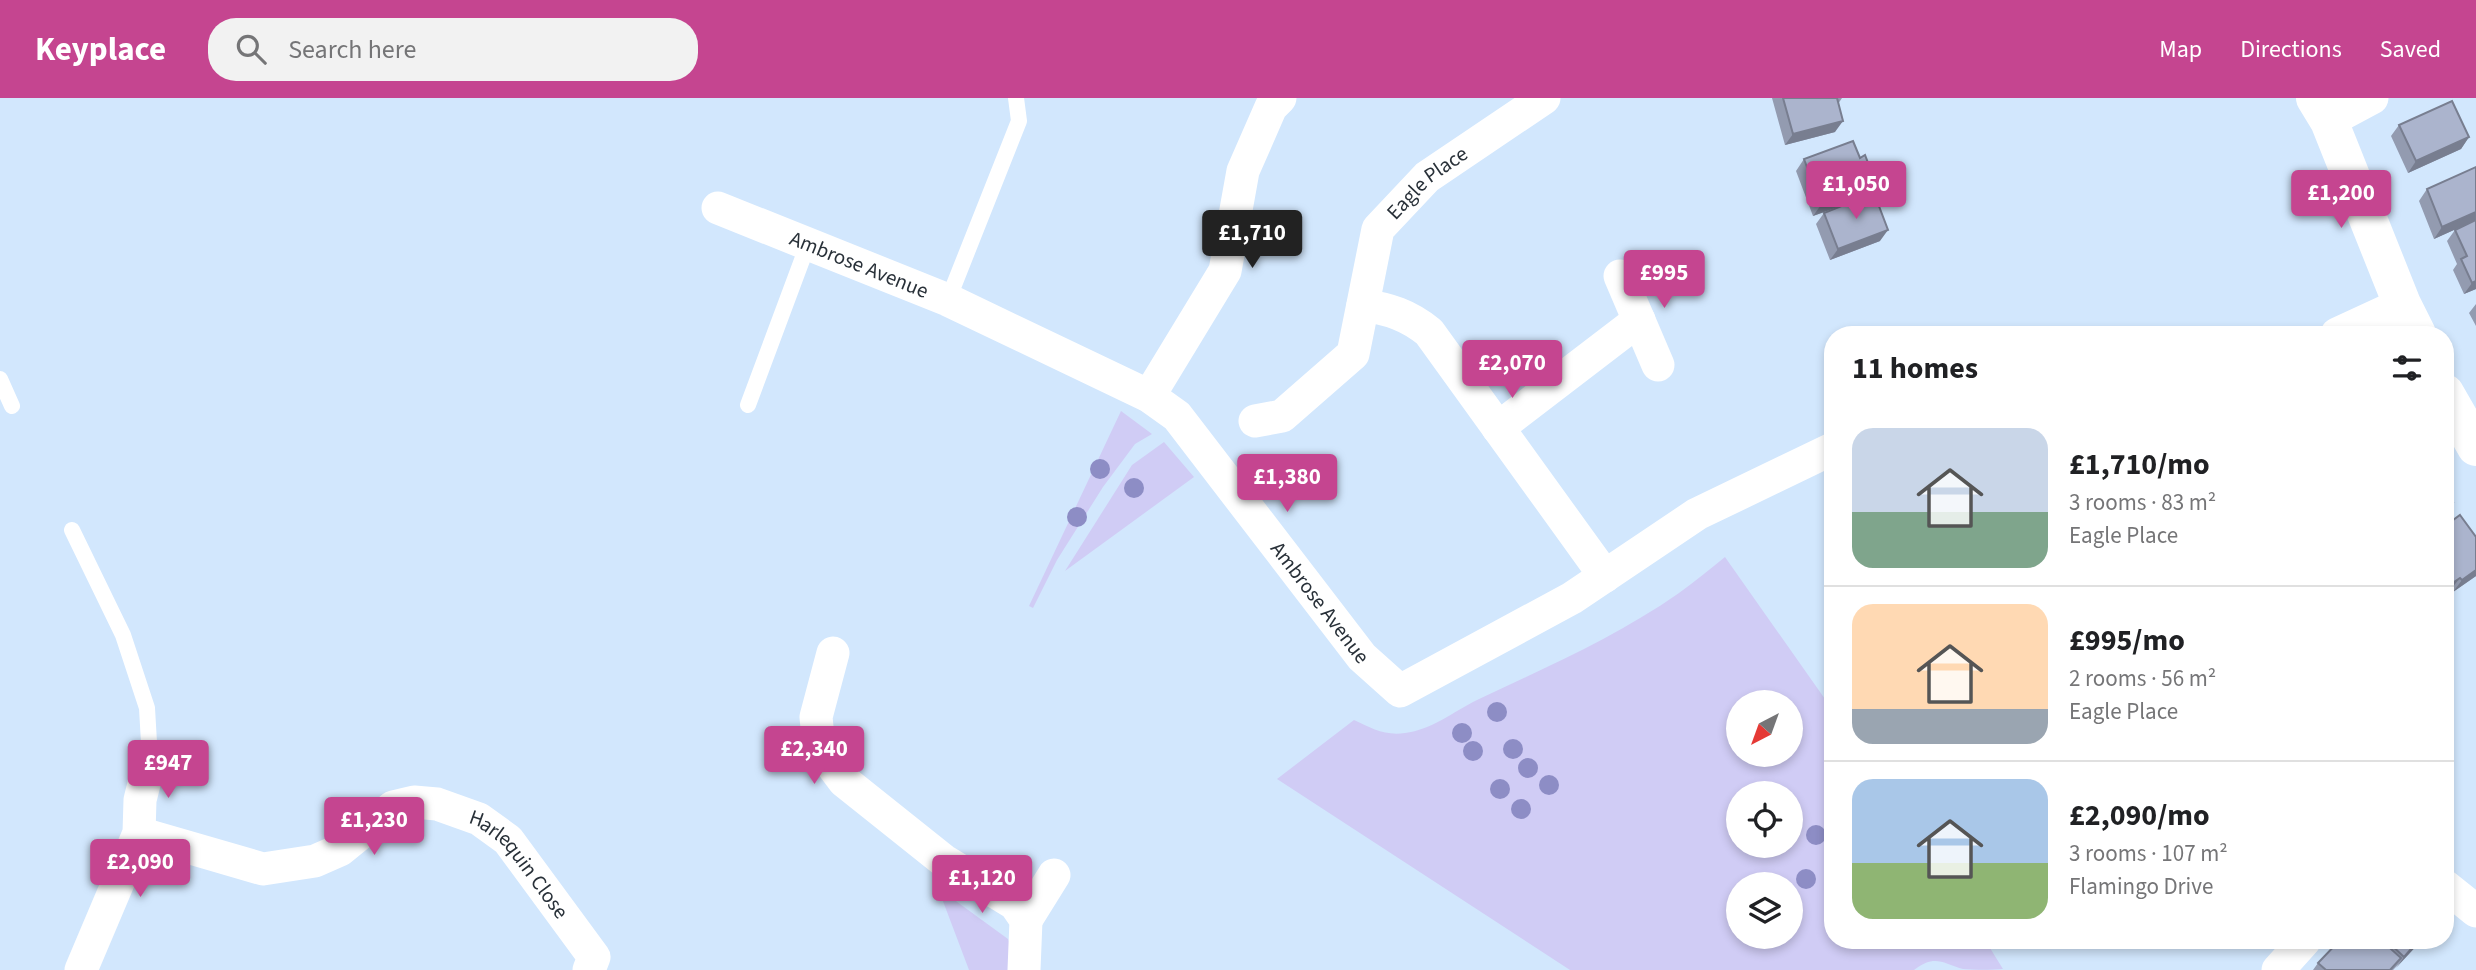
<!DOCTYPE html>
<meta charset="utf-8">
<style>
:root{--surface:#fff;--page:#f2f2f2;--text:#202124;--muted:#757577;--line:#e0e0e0;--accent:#c54590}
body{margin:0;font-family:"Source Sans 3",sans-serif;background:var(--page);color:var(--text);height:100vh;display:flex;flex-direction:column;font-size:26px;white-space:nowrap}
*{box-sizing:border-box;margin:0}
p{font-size:23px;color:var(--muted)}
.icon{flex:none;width:38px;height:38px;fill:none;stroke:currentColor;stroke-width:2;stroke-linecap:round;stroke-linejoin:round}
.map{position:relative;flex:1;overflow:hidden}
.drawer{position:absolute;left:1824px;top:228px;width:630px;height:623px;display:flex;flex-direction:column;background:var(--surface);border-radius:28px;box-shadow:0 4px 10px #0003}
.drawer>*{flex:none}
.needle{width:46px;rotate:221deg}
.buttons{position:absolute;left:1726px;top:592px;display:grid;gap:14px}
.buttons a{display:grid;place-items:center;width:77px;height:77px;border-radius:50%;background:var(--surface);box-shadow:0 4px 10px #0003;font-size:35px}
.price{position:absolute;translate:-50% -60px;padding:0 16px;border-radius:7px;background:var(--accent);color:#fff;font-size:23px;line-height:46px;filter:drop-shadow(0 2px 4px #0008)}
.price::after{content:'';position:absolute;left:50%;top:42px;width:21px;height:16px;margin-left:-10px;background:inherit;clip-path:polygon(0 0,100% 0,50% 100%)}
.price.selected{background:#222;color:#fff}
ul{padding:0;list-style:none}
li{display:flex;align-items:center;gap:21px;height:175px;padding:0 28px}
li+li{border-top:2px solid var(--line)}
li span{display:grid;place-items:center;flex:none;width:196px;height:140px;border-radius:21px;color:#555}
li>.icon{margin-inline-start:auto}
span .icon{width:84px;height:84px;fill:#fffc;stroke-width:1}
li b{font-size:30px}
h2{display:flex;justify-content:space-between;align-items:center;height:84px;padding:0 28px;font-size:30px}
header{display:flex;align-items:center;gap:42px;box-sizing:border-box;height:98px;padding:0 35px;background:var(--accent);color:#fff}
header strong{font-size:33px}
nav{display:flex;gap:38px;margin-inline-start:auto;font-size:24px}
.search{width:490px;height:63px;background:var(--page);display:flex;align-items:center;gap:18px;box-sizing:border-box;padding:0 24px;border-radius:28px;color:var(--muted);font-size:26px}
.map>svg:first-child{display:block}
.green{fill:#d0ccf5;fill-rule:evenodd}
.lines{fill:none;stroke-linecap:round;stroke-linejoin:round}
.service{stroke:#fff;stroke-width:16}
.minor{stroke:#fff;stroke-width:33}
.tertiary{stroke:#fff;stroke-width:38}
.tree{fill:#8d8dc5}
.wall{fill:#939bb0}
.shaded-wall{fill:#787e90}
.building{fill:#abb4cd;stroke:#787e90;stroke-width:2}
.labels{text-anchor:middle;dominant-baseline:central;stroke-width:5;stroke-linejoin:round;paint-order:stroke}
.street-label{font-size:21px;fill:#293139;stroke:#d2e7fd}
</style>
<header>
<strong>Keyplace</strong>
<div class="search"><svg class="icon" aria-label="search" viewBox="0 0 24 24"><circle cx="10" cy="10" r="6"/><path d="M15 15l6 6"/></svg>Search here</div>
<nav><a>Map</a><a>Directions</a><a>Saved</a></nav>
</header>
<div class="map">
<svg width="2476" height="872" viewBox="0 0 2476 872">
<rect width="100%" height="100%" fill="#d2e7fd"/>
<path class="green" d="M1121,313l31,23 -17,10 -32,43 -46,73 -24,48 -4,-2z
M1164,344l30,35 -129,94 67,-106z
M1725,459l107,152v231h153l18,29c-11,1 -29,1 -40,0 -21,-6 -28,-15 -49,1h-344l-293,-191 77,-59c17,8 31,16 51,13 26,-3 48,-21 72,-33 68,-32 139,-63 202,-107 15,-11 31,-24 46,-36zM1738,604h52v52h-52zM1738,695h52v52h-52zM1738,786h52v52h-52z
M938,790l70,51 8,21v10h-47z"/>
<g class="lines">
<path class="service" d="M948,202l71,-179 -3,-23
M0,281l12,27
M748,307l60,-161
M72,432l51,105 24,73 3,52"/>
<g class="minor">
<path d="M2329,23l43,-23"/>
<path id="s1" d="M718,110l230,92 201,96 28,20 185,241 38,34 172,-93 125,-84 135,-65"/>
<path d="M1620,178l38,89"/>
<path d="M1363,207c26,4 45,10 66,27l176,244"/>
<path d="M2337,236l65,-30"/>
<path d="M1149,298l76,-125 18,-100 28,-64 9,-9"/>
<path id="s2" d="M1255,323l27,-5 71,-62 25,-125 49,-52 117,-79"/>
<path d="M1498,330l141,-108"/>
<path d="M833,555l-17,64 2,20 11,24 15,20 99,79 72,44 11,16 -2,50"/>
<path id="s3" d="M139,735l124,36 52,-8 25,-11 53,-43 21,-5 23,2 42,15 29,21 86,117 -5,13"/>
<path d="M2445,788l31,25"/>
<path d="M1026,822l28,-45"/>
<path d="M81,872l58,-137 1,-33 10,-40"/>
<path d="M2278,872l27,-30"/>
</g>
<path class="tertiary" d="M2315,0l14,23 73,183 15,30
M2445,295l31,54"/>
</g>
<g class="tree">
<circle cx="1100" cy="371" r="10"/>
<circle cx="1134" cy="390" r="10"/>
<circle cx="1077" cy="419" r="10"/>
<circle cx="1497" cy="614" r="10"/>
<circle cx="1462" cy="635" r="10"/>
<circle cx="1513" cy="651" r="10"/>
<circle cx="1473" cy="653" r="10"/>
<circle cx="1528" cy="670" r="10"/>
<circle cx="1549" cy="687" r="10"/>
<circle cx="1500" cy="691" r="10"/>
<circle cx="1521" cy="711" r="10"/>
<circle cx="1816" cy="737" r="10"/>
<circle cx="1806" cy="781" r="10"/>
</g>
<path class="wall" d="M1772,0h70l-4,6 -3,28 -50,13z
M2399,27l70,12 -8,12 -53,24 -17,-37z
M1860,60l16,26 -8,12 -55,20 -17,-45 8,-12z
M2427,91l49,31 -42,19 -15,-38z
M1824,115l56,28 -50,19 -14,-36z
M2476,122v69l-12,5 -11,-24 4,-6 -10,-23 8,-11z
M2476,206v22l-7,-13z
M2445,428l31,11v39l-23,16 -2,-3 -6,5z
M2340,842h82l-29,30h-80l5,-7z"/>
<path class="shaded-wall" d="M1843,23l-8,11 -50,13 8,-11z
M2469,39l-8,12 -53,24 8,-12z
M1876,86l-8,12 -55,20 8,-11z
M2476,114v8l-42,19 8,-12z
M1888,132l-8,11 -50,19 8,-11z
M2476,183v8l-12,5 8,-11z
M2453,404l-8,12v-6z
M2476,472v6l-23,16 9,-12z
M2460,480l-9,11 -6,5v-6z
M2419,842h3l-26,28 8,-11z"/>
<path class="building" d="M1783,0h54l6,23 -50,13z
M2452,3l17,36 -53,24 -17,-36z
M1853,43l7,17 5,-3 11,29 -55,21 -17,-46z
M2476,69v45l-34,15 -15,-38z
M1874,95l14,37 -50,19 -14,-36z
M2476,122v61l-4,2 -11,-24 6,-3 -12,-26z
M2445,392l8,12 -8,6z
M2460,417l16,22v33l-14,10 -2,-2 -15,10v-62z
M2340,842h41l20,18 -11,12h-64l-8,-7z
M2386,842h33l-15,17z"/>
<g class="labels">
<g class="street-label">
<text stroke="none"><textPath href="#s2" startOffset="317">Eagle Place</textPath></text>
<text stroke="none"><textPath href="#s1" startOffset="152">Ambrose Avenue</textPath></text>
<text stroke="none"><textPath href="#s1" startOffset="740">Ambrose Avenue</textPath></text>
<text stroke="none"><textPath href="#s3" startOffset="427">Harlequin Close</textPath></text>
</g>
</g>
</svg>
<div class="buttons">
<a><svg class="needle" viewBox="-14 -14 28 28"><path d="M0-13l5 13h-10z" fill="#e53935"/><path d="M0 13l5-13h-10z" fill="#757577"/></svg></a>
<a><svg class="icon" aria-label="locate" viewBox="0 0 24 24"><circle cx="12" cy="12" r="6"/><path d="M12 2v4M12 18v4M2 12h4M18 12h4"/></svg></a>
<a><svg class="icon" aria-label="layers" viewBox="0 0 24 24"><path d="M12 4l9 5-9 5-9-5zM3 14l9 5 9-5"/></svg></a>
</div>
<b class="price" style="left:1856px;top:123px">£1,050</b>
<b class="price" style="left:2341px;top:132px">£1,200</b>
<b class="price selected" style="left:1252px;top:172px">£1,710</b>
<b class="price" style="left:1664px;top:212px">£995</b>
<b class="price" style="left:1512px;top:302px">£2,070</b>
<b class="price" style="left:1287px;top:416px">£1,380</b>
<b class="price" style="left:814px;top:688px">£2,340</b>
<b class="price" style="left:168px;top:702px">£947</b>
<b class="price" style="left:374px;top:759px">£1,230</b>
<b class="price" style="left:140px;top:801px">£2,090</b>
<b class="price" style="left:982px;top:817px">£1,120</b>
<section class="drawer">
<h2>11 homes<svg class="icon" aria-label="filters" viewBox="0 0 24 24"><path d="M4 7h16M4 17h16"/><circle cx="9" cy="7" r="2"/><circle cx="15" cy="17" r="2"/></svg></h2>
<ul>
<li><span style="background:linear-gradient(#c9d6e8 60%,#7fa58c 0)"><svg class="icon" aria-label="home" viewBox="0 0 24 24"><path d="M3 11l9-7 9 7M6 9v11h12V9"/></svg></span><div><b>£1,710/mo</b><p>3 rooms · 83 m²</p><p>Eagle Place</p></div></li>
<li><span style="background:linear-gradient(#ffd9b3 75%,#9aa5b1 0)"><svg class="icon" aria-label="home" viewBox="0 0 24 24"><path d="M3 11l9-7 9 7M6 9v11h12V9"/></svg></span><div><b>£995/mo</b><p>2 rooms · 56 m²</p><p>Eagle Place</p></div></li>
<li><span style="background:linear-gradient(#a9c7e8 60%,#8fb573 0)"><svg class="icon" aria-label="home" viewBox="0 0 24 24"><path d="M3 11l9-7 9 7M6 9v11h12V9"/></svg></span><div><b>£2,090/mo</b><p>3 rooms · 107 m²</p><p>Flamingo Drive</p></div></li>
</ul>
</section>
</div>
